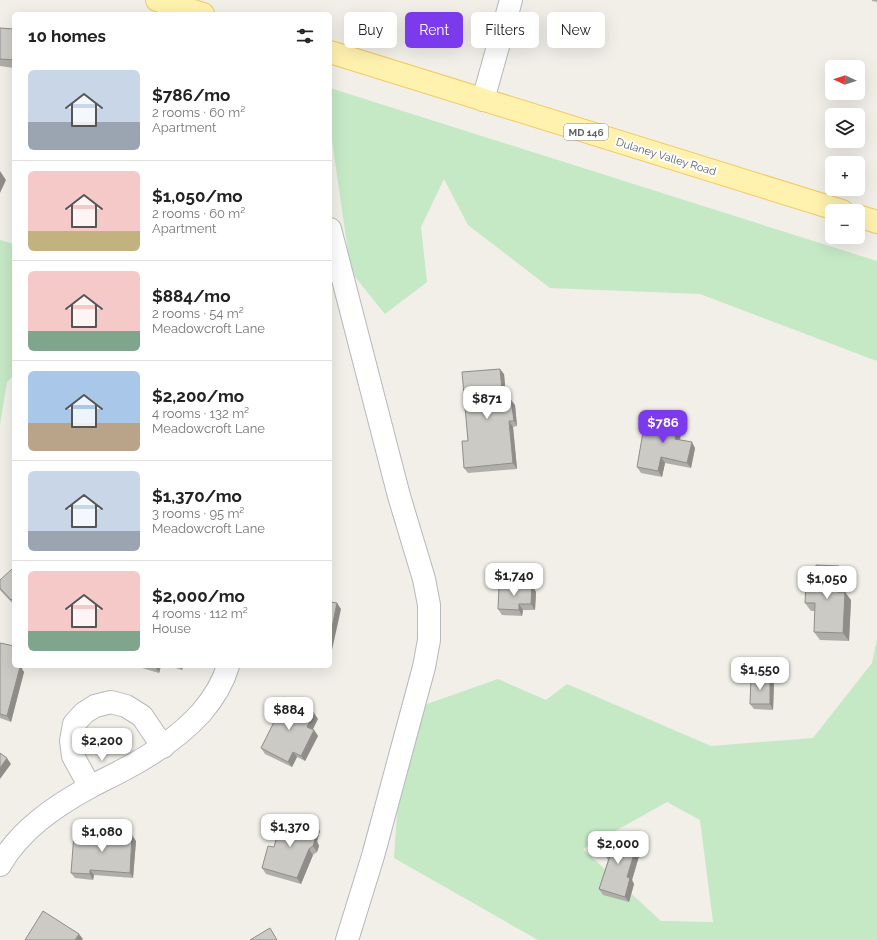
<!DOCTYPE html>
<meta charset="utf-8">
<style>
:root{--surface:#fff;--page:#f6f6f6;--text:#222;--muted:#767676;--line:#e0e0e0;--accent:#7c3aed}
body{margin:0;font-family:Raleway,sans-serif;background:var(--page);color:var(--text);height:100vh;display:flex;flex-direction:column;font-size:15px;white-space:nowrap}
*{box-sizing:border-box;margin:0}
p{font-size:13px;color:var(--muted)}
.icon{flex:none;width:22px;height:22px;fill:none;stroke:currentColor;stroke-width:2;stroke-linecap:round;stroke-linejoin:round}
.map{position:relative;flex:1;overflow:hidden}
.drawer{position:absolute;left:12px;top:12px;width:320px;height:656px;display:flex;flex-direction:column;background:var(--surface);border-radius:6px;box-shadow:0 4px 16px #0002}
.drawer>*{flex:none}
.guide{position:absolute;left:344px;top:12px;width:380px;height:36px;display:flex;gap:8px}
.needle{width:26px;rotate:274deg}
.fabs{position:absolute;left:825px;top:60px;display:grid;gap:8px}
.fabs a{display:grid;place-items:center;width:40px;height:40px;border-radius:6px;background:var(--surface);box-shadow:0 4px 16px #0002;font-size:20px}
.price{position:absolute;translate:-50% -34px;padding:0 9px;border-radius:8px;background:#fff;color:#222;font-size:13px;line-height:26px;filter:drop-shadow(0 1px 2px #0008)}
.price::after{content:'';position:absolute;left:50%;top:24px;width:12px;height:9px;margin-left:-6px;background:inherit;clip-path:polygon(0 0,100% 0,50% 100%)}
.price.on{background:var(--accent);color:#fff}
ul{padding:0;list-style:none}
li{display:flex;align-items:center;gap:12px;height:100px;padding:0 16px}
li+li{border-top:1px solid var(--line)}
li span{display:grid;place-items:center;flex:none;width:112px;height:80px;border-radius:6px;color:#555}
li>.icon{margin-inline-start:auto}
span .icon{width:48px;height:48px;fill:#fffc;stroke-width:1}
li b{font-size:17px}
h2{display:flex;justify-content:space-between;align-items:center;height:48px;padding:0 16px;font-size:17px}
.pill{padding:0 14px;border-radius:6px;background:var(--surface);box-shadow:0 4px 16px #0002;font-size:14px;line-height:36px}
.pill.on{background:var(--accent);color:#fff}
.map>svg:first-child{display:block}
.green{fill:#c5e8c5;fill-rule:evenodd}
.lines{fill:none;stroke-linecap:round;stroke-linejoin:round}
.minor-casing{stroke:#b5b8bc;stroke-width:24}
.major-casing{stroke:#f2c960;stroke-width:24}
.minor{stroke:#fff;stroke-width:22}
.major{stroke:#fff2af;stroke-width:22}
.wall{fill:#afaea9}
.shaded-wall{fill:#8f8d8a}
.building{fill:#cccac5;stroke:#8f8d8a}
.labels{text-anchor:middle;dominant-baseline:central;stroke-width:4;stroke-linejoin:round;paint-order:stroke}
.shield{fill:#fff;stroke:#8f9295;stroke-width:1}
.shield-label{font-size:10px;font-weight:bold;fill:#5f6368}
.street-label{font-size:11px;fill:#5f6368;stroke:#fff}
</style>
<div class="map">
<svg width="877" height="940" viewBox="0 0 877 940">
<rect width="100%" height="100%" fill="#f1efe8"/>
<path class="green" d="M330,88l547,173v100l-177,-67 -150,-6 -82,-63 -24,-46 -23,48 6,55 -42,32 -34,-42 -21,-145z
M0,240l14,4v131l-7,7 -7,43z
M877,639v301h-339l-144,-82 10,-146 94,-33 48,21 21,-16 144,62 102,-8 59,-75zM667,802l33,18 13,102 -52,-1 -78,-72z"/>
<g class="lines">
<g class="minor-casing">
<path id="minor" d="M483,100l28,-100
M330,229l69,267 25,83 5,26v35l-5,27 -51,189 -26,84
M90,787l-17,-31 -2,-15 3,-17 10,-11 11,-7 16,-4 15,4 16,10 21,31
M0,865c20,-35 55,-59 90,-78 11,-6 22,-11 33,-17 29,-15 56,-33 78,-57 12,-14 22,-30 27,-47"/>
</g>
<g class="major-casing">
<path id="major" d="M157,0l46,14
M330,52l512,159
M858,216l19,6"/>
</g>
<use href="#minor" class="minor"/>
<use href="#major" class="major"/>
</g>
<path class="wall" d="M872,0h5v2l-5,-1z
M0,28l14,1v39l-14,-2z
M504,374l2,26 9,5 2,21 -4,1 4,42 -49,4 -4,-5 4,-27z
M683,423l-3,17 15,8 -4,20 -26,-5 -3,14 -21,-4 -4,-6 15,-33z
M14,570v35l-14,-15v-10z
M845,575l-1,17 7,8 -2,41 -29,-1 -6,-8 1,-21h-4l-6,-8 10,-19z
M532,586l4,6 -1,18h-12l-1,6 -20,-1 -4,-6 12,-22z
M0,643l24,29 -13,50 -11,-4z
M141,666h20l-2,7 -17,-5z
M169,666h14l-1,4z
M774,684l-1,26 -19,-1 -4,-5z
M275,715l43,4 -6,11h2l4,6 -13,25 -8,-4 -5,10 -27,-13 -4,-6 16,-30z
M320,831l-3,10 2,5 -2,6 -4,3 -12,29 -35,-10 -4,-6z
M136,841l-3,37 -39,-3 -1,5 -18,-2 -4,-5z
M638,841l4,5 -10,34 2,4 -5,18 -26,-7 -4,-6 9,-29 -4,-6z"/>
<path class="shaded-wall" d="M0,171l6,9 -6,13z
M500,369l4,5 3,32 -4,-6z
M511,400l4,5 2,21 -3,-5z
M680,417l3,6 -4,21 -4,-5z
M509,421l4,6 4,42 -4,-6z
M692,442l3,6 -4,20 -4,-5z
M661,457l4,6 -3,14 -4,-6z
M330,507l2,36 -2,-3z
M839,566l6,9 -1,25 -6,-8z
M532,586l4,6 -1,18 -4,-6z
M845,592l6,8 -2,41 -6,-8z
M337,603l4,6 -11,50v-22z
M519,604l4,6 -1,6 -3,-6z
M18,666h5l-1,3 2,3 -13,50 -4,-6z
M155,666h6l-2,7z
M179,666h4l-1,4z
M770,678l4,6 -1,26 -3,-6z
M314,713l4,6 -7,14 -4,-6z
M314,730l4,6 -13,25 -4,-5z
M293,752l4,5 -5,10 -4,-5z
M7,758l4,6 -11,15v-11z
M316,825l4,6 -3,10 2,5 -2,6 -4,-6v-10z
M132,835l4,6 -3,37 -3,-5z
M638,841l4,5 -10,34 2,4 -5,18 -4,-5 2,-20z
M309,849l4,6 -12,29 -4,-6z
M90,870l4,5 -1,5 -3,-6z
M79,934l4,5 -1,1h-7z"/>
<path class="building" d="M0,28l14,1v31l-14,-1z
M500,369l3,31h8l3,21h-5l4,42 -49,5 -2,-27h6l-6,-69z
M657,413l23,4 -5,22 17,3 -5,21 -26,-6 -3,14 -21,-4 6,-35 9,2z
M816,565l23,1 -1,26h7l-2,41 -29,-1 1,-29h-10l1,-20 9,1z
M12,569l2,1v27l-3,3 -11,-12v-8z
M510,585l22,1 -1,18h-12v6l-21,-1 1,-23 11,1z
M330,602l7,1 -7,34z
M0,643l14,3v20l6,1 -13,49 -7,-2z
M751,677l19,1v26h-20z
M284,697l30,16 -7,14 7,3 -13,26 -8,-4 -5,10 -27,-14 16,-32 -2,-1z
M0,753l7,5 -7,10z
M286,816l30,9 -3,11 2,4 -2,6 -4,3 -12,29 -35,-10 6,-22 6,1 6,-22 3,1z
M92,832l40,3 -2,38 -40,-3v4l-19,-1 3,-39 18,1z
M611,833l27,8 -11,36 3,1 -5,19 -26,-8 11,-33 -6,-2z
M43,911l36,23 -4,6h-50z
M270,928l7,12h-27z"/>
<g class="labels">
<rect class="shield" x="564" y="124" width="44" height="16" rx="3"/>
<g class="shield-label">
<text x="586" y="132">MD 146</text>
</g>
<g class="street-label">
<text transform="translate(666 157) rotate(17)">Dulaney Valley Road</text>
</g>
</g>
</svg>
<div class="fabs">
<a><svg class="needle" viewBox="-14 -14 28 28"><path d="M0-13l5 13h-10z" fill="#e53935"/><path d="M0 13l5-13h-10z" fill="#767676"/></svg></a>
<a><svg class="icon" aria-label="layers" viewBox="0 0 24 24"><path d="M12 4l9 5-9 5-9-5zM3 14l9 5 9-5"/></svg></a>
<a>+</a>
<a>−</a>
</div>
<b class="price" style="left:487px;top:420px">$871</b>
<b class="price on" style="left:663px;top:444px">$786</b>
<b class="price" style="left:514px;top:597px">$1,740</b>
<b class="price" style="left:827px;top:600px">$1,050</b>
<b class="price" style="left:760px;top:691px">$1,550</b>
<b class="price" style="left:289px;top:731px">$884</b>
<b class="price" style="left:102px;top:762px">$2,200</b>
<b class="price" style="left:290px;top:848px">$1,370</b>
<b class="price" style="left:102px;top:853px">$1,080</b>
<b class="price" style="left:618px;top:865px">$2,000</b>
<div class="guide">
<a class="pill">Buy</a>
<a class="pill on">Rent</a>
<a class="pill">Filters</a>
<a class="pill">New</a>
</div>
<section class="drawer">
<h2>10 homes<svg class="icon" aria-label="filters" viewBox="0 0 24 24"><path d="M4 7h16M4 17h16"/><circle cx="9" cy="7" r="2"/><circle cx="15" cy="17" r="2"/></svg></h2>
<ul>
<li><span style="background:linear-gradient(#c9d6e8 65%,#9aa5b1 0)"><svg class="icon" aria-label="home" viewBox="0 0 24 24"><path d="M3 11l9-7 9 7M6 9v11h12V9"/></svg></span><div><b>$786/mo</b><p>2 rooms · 60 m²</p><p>Apartment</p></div></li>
<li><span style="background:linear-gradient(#f6c9c9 75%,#c2b280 0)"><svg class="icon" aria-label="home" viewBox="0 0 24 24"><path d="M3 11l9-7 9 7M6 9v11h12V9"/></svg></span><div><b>$1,050/mo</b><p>2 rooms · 60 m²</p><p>Apartment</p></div></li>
<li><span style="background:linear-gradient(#f6c9c9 75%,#7fa58c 0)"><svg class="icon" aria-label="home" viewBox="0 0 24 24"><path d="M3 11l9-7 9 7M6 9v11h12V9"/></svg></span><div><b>$884/mo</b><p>2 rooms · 54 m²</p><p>Meadowcroft Lane</p></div></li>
<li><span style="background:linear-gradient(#a9c7e8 65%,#b9a48a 0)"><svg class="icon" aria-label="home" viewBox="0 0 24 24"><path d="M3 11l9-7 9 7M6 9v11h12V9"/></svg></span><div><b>$2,200/mo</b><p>4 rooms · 132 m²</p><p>Meadowcroft Lane</p></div></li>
<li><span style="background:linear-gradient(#c9d6e8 75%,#9aa5b1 0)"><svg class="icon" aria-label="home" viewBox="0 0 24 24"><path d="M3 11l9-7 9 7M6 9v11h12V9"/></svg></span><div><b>$1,370/mo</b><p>3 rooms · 95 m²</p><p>Meadowcroft Lane</p></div></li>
<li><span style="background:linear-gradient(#f6c9c9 75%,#7fa58c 0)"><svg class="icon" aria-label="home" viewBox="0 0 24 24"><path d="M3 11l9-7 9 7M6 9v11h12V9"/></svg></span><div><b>$2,000/mo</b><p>4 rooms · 112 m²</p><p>House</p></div></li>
</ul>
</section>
</div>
